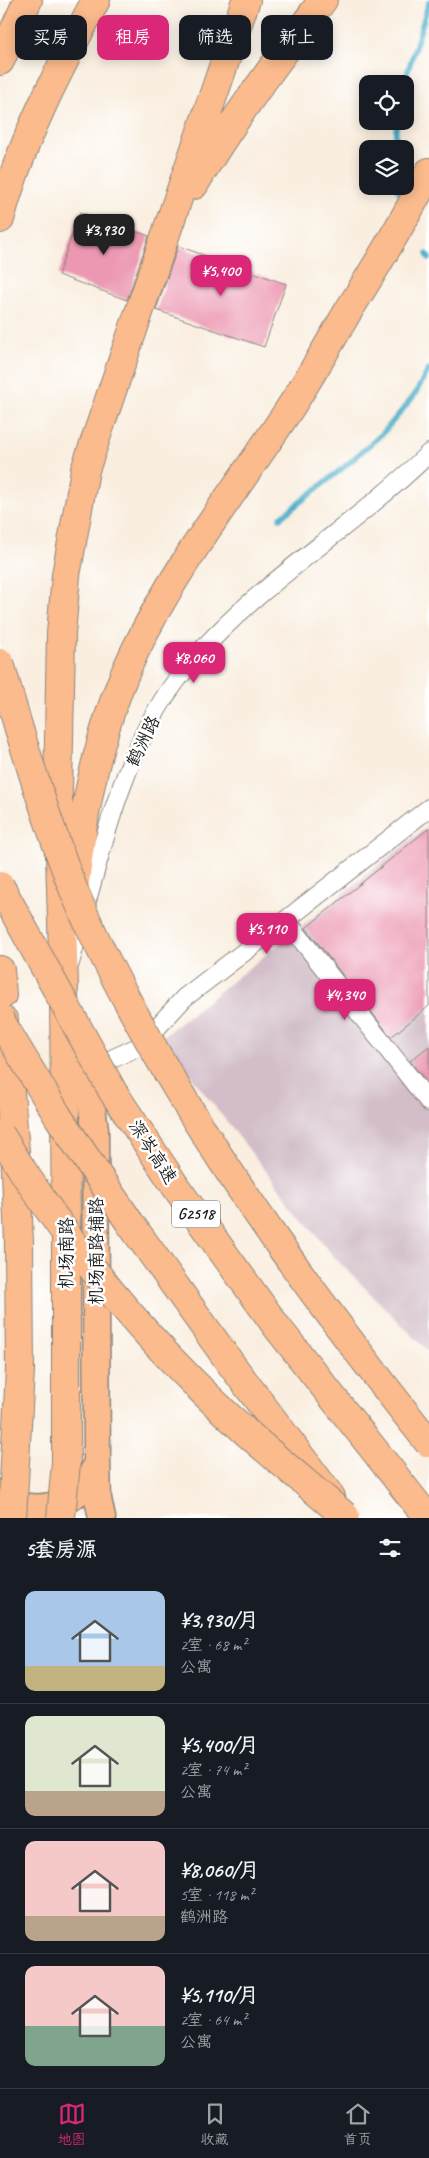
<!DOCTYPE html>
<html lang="zh">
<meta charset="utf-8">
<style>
:root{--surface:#171b24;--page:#242831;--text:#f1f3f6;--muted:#9ea1a6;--line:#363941;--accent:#db2777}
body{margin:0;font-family:Caveat,"LXGW WenKai TC",sans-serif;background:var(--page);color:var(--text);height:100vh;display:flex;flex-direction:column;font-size:19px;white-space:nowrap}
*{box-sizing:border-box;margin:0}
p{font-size:16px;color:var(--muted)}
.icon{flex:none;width:28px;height:28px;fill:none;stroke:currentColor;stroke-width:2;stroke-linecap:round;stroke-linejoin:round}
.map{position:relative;height:1518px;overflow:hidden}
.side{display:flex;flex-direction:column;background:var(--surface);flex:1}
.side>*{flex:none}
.top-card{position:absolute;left:15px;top:15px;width:400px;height:45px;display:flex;gap:10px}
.fabs{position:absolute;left:359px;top:75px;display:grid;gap:10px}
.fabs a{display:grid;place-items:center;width:55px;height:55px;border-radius:10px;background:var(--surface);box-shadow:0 2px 12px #0003;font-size:25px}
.price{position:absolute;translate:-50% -42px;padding:0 11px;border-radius:10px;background:var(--accent);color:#fff;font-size:16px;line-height:32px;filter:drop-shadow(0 1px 2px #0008)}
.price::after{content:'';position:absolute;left:50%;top:30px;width:15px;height:11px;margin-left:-8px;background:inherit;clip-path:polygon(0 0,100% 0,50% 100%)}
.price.selected{background:#222;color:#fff}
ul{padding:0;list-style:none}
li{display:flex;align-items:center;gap:15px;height:125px;padding:0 25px}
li+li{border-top:1px solid var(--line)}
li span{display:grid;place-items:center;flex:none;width:140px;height:100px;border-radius:10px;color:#555}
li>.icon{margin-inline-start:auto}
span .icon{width:60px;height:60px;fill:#fffc;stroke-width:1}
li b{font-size:21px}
h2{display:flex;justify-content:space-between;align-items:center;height:60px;padding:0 25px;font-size:21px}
.pill{padding:0 18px;border-radius:10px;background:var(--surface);box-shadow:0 2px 12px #0003;font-size:18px;line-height:45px}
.pill.selected{background:var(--accent);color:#fff}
.tab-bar{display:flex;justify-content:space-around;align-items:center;height:70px;border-top:1px solid var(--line);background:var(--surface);font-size:14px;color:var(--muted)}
.tab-bar a{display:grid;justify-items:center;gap:2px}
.tab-bar .selected{color:var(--accent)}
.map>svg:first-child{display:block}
.industrial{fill:#d2bdc8}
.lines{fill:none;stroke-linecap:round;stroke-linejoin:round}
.stream{stroke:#4bafca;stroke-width:5.5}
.building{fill:#ec98b2}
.minor-casing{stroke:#8a857e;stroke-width:20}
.primary-casing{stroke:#8a857e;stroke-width:29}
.trunk-casing{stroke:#8a857e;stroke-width:30}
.motorway-casing{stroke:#8a857e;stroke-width:30}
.minor{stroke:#fff;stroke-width:18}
.primary{stroke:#fbbb8c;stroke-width:26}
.trunk{stroke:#fbbb8c;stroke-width:28}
.motorway{stroke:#fbbb8c;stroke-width:28}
.trunk-bridge-casing{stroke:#8a857e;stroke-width:30;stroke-linecap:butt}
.motorway-bridge-casing{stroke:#8a857e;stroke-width:30;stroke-linecap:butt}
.trunk-bridge{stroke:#fbbb8c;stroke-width:28}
.motorway-bridge{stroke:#fbbb8c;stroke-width:28}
.labels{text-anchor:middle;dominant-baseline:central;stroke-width:5;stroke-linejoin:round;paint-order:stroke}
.shield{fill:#fff;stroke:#606060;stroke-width:1}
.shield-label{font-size:16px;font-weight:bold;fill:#1c1c1c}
.street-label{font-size:18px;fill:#1c1c1c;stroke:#fff}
</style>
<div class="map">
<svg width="429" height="1518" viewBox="0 0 429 1518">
<rect width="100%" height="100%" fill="#fff"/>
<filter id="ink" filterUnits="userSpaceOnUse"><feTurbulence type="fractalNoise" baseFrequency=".02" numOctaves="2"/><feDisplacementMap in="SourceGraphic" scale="10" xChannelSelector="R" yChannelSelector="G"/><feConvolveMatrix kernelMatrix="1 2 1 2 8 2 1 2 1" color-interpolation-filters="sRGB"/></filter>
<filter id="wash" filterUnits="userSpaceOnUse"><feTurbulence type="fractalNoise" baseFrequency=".0096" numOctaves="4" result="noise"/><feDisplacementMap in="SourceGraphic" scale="20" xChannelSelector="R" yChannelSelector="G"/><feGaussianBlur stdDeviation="1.12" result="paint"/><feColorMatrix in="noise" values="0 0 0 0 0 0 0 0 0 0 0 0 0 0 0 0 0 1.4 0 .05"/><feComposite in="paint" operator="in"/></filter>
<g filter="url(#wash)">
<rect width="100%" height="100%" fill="#f9eedf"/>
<path class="industrial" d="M429,825v527l-96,-96 -172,-218z"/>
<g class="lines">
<path class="stream" d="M404,84l25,-82
M394,149l3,-28
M396,186l3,6
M427,254l2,5
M280,518l63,-50 40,-35 31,-37 15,-27"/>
</g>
<g id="blocks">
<path class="building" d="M80,212l69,24 -22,64 -69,-25z
M178,246l108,38 -22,63 -108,-37z
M429,828v178l-38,31 -85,-109z
M429,1046v39l-19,-24z"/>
</g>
</g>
<g filter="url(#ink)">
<use href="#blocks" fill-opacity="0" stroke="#8a857e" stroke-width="1"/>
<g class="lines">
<g class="minor-casing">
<path id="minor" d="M286,920l143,182
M70,963c26,-91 49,-206 106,-282 68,-90 173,-149 253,-228
M90,1069l50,-23 44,-48 102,-78 143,-112"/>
</g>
<g class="primary-casing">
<path id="primary" d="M79,1041l8,29 8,59 2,330 1,40 4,19
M0,1498c41,20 83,8 97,-37"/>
</g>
<g class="trunk-casing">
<path id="trunk" d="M64,995l2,246
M4,1021l11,130 4,91"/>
</g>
<g class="motorway-casing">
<path id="motorway" d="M0,61l28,-61
M194,185c38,-65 84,-125 129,-185
M0,219c21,-78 58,-148 96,-219
M74,891c9,-81 25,-165 61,-240 41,-86 101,-161 153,-240 21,-32 40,-65 59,-98 29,-46 57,-92 82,-141
M0,970l2,25
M64,987l-6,-195 3,-158 5,-59 19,-105 161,-470
M130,1223l101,141 100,133"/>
</g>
<use href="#minor" class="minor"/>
<use href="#primary" class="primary"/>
<use href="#trunk" class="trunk"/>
<use href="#motorway" class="motorway"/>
<g class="trunk-bridge-casing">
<path id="trunk-bridge" d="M12,1518l8,-148 -1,-128
M61,1518l5,-56v-221"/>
</g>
<g class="motorway-bridge-casing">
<path id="motorway-bridge" d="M0,663c20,72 42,144 69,215 19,50 45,99 71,146 82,150 183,285 289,419
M0,886l113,206 65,98 99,137 151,191
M0,1020l59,98 71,105
M0,1134c66,111 151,213 247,299 32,28 65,55 98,83"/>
</g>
<use href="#trunk-bridge" class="trunk-bridge"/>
<use href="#motorway-bridge" class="motorway-bridge"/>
</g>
</g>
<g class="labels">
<rect class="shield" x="172" y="1200.5" width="48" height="27" rx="4"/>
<g class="shield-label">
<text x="196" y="1214">G2518</text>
</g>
<g class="street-label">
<text transform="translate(143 741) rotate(-64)">鹤洲路</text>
<text transform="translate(153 1152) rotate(57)">深岑高速</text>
<text transform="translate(96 1251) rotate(-90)">机场南路辅路</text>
<text transform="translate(66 1253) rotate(-90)">机场南路</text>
</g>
</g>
</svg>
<div class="fabs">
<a><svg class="icon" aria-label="locate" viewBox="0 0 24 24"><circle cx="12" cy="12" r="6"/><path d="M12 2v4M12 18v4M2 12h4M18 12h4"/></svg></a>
<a><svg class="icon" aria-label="layers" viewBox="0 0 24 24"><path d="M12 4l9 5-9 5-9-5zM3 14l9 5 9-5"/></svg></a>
</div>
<b class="price selected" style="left:104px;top:256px">¥3,930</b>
<b class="price" style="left:221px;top:297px">¥5,400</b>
<b class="price" style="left:194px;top:684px">¥8,060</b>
<b class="price" style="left:267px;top:955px">¥5,110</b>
<b class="price" style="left:345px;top:1021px">¥4,340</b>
<div class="top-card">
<a class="pill">买房</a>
<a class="pill selected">租房</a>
<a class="pill">筛选</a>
<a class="pill">新上</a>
</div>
</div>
<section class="side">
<h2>5套房源<svg class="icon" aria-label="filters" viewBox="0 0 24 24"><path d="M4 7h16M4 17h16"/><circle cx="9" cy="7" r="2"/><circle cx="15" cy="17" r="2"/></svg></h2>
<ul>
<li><span style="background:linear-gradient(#a9c7e8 75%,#c2b280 0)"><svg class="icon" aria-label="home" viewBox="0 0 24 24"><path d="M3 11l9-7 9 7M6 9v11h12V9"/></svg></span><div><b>¥3,930/月</b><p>2室 · 68 m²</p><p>公寓</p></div></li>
<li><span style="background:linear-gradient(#dfe7d0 75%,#b9a48a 0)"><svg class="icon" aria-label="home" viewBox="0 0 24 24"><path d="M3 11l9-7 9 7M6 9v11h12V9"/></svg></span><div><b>¥5,400/月</b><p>2室 · 74 m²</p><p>公寓</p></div></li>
<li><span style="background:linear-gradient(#f6c9c9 75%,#b9a48a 0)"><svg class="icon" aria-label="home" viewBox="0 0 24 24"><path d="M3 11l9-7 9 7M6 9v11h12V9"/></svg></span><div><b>¥8,060/月</b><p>5室 · 118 m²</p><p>鹤洲路</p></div></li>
<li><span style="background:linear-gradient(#f6c9c9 60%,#7fa58c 0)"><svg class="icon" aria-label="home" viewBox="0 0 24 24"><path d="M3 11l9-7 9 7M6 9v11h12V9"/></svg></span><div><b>¥5,110/月</b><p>2室 · 64 m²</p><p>公寓</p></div></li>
</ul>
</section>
<nav class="tab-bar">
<a class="selected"><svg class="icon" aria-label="map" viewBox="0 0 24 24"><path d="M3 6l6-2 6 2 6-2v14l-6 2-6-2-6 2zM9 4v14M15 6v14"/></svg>地图</a>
<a><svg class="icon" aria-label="saved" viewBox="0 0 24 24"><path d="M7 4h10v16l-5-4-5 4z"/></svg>收藏</a>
<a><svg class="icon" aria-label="home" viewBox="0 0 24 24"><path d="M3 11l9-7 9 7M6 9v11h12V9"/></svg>首页</a>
</nav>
